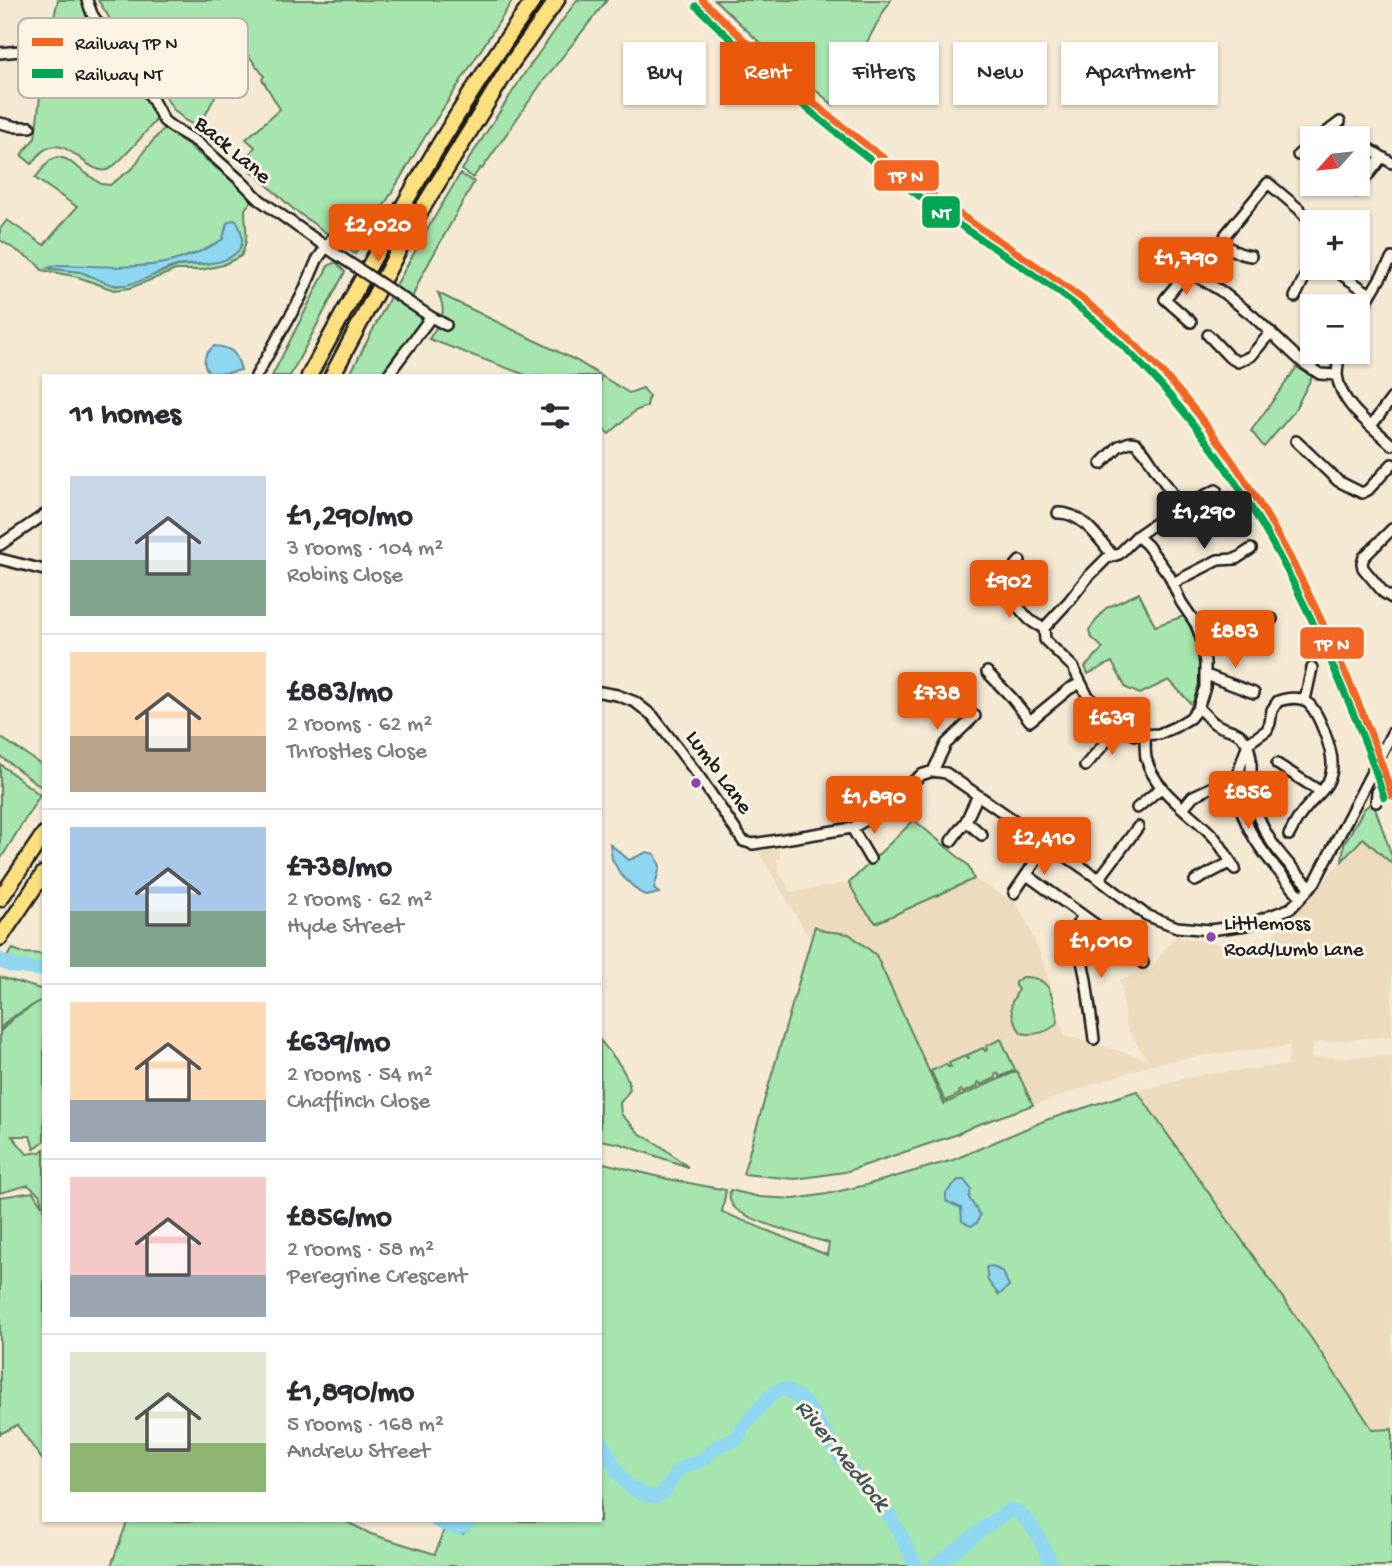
<!DOCTYPE html>
<meta charset="utf-8">
<style>
:root{--surface:#fff;--page:#f7f7f7;--text:#2b2b33;--muted:#7c7c81;--line:#e1e1e2;--accent:#ea580c}
body{margin:0;font-family:"Gochi Hand",sans-serif;background:var(--page);color:var(--text);height:100vh;display:flex;flex-direction:column;font-size:26px;white-space:nowrap}
*{box-sizing:border-box;margin:0}
p{font-size:23px;color:var(--muted)}
.icon{flex:none;width:38px;height:38px;fill:none;stroke:currentColor;stroke-width:2;stroke-linecap:round;stroke-linejoin:round}
.map{position:relative;flex:1;overflow:hidden}
.details{position:absolute;left:42px;top:374px;width:560px;height:1148px;display:flex;flex-direction:column;background:var(--surface);border-radius:0px;box-shadow:0 2px 5px #0004}
.details>*{flex:none}
.top-card{position:absolute;left:623px;top:42px;width:663px;height:63px;display:flex;gap:14px}
.needle{width:46px;rotate:243deg}
.tools{position:absolute;left:1300px;top:126px;display:grid;gap:14px}
.tools a{display:grid;place-items:center;width:70px;height:70px;border-radius:0px;background:var(--surface);box-shadow:0 2px 5px #0004;font-size:35px}
.price{position:absolute;translate:-50% -60px;padding:0 16px;border-radius:7px;background:var(--accent);color:#fff;font-size:23px;line-height:46px;filter:drop-shadow(0 2px 4px #0008)}
.price::after{content:'';position:absolute;left:50%;top:42px;width:21px;height:16px;margin-left:-10px;background:inherit;clip-path:polygon(0 0,100% 0,50% 100%)}
.price.selected{background:#222;color:#fff}
ul{padding:0;list-style:none}
li{display:flex;align-items:center;gap:21px;height:175px;padding:0 28px}
li+li{border-top:2px solid var(--line)}
li span{display:grid;place-items:center;flex:none;width:196px;height:140px;border-radius:0px;color:#555}
li>.icon{margin-inline-start:auto}
span .icon{width:84px;height:84px;fill:#fffc;stroke-width:1}
li b{font-size:30px}
h2{display:flex;justify-content:space-between;align-items:center;height:84px;padding:0 28px;font-size:30px}
.tag{padding:0 24px;border-radius:0px;background:var(--surface);box-shadow:0 2px 5px #0004;font-size:24px;line-height:63px}
.tag.selected{background:var(--accent);color:#fff}
.map>svg:first-child{display:block}
.built{fill:#eddbbe}
.green{fill:#a6e5ad;stroke:#618064;stroke-width:2;fill-rule:evenodd}
.water{fill:#8fd7f1;stroke:#618c9c;stroke-width:2}
.lines{fill:none;stroke-linecap:round;stroke-linejoin:round}
.river{stroke:#8fd7f1;stroke-width:14}
.minor-casing{stroke:#1c1c1c;stroke-width:14}
.highway-casing{stroke:#1c1c1c;stroke-width:19}
.minor{stroke:#fcf5e5;stroke-width:9}
.highway{stroke:#fde080;stroke-width:14}
.minor-bridge-casing{stroke:#1c1c1c;stroke-width:14;stroke-linecap:butt}
.minor-bridge{stroke:#fcf5e5;stroke-width:9}
.rail-1-casing{stroke:#fcf5e5;stroke-width:12}
.rail-2-casing{stroke:#fcf5e5;stroke-width:12}
.rail-1{stroke:#f26522;stroke-width:7}
.rail-2{stroke:#00a651;stroke-width:7}
.bus-dot{fill:#8e44ad;stroke:#fcf5e5;stroke-width:2.5}
.labels{text-anchor:middle;dominant-baseline:central;stroke-width:6;stroke-linejoin:round;paint-order:stroke}
.bus-label{font-size:21px;fill:#1c1c1c;stroke:#fcf5e5;text-anchor:start}
.street-label{font-size:23px;fill:#1c1c1c;stroke:#fcf5e5}
.water-label{font-size:24px;font-style:italic;fill:#3e545c;stroke:#fcf5e5}
.key{fill:#fcf5e5;stroke:#b9b4a9;stroke-width:2}
.key-label{font-size:19px;fill:#1c1c1c}
.line-badge{stroke:#fcf5e5;stroke-width:2.5}
.badge-label{font-size:19px;text-anchor:middle;font-weight:bold;fill:#fff}
</style>
<div class="map">
<svg width="1392" height="1566" viewBox="0 0 1392 1566">
<rect width="100%" height="100%" fill="#f5e9d3"/>
<filter id="ink" filterUnits="userSpaceOnUse"><feTurbulence type="fractalNoise" baseFrequency=".0143" numOctaves="2"/><feDisplacementMap in="SourceGraphic" scale="14" xChannelSelector="R" yChannelSelector="G"/><feConvolveMatrix kernelMatrix="1 2 1 2 8 2 1 2 1" color-interpolation-filters="sRGB"/></filter>
<g filter="url(#ink)">
<path class="built" d="M1363,838l28,25 1,2v171l-78,7 -3,15 81,-2v373l-19,1 -122,-178 -114,-161 62,-16 88,-10 3,-19 -99,11 -42,8 -175,61 -19,9 -110,37 -50,7 -52,-5 67,-235 -52,-88 21,-2 1,9 -4,1 3,14 12,19 58,-9 2,5 25,35 98,-44 41,23 10,16 20,48 20,71 20,3 62,20 -21,-34 -6,-46 31,-11 24,-33 64,12 29,-7z"/>
<path class="green" d="M58,0h26l74,114 -1,5c-9,10 -39,48 -50,51 -21,5 -40,-38 -64,-19 -4,3 -8,9 -11,13l-11,-9 14,-17 10,-83z
M98,0h415l-87,135 -71,119 -63,-46 -49,-45 12,-16 -9,-8 34,-30 -18,-30 2,-3 -19,-25 -14,15 -32,61 -13,-6 -13,-12 -22,-36 -13,-10z
M577,0h30l-66,84 -59,85 -2,-1 -7,10 -11,-8 64,-99z
M715,0h176l-10,16 -48,89 -77,-66z
M165,127l89,71 -9,11c0,19 5,28 -4,47l-18,9 -22,5h-25l-46,18 -16,2 -36,-13 -36,-7 -7,-8 -35,-22v-11l7,-9 37,25 33,-38 -42,-29 15,-18 8,-3 8,2 35,25 9,1 24,-18 10,-16zM227,223v35l-20,6 -29,2 -46,17 -16,3 -35,-14 -31,-3 76,-2 39,-3 43,-15 15,-10z
M460,174l14,8 -53,95 -9,21 -17,-11 23,-41 5,1 1,-4 -3,-3z
M336,262l9,10 -55,104h-18l56,-110z
M438,293l139,68 52,32 14,-5 6,8 -2,10 -12,5 -26,23 -9,-8v-50h-72l-99,-37c12,-19 19,-25 9,-46z
M391,295l30,20 -1,10 -38,51h-33z
M1297,367l15,10 -19,36 -29,34 -13,-16z
M1139,593l16,33 29,-10c12,19 20,44 15,67 -1,7 -5,15 -7,22l-23,-25 -29,14 -14,-6 -14,-26 -24,12 -3,-7 18,-19 -12,-11 -2,-7 17,-22z
M0,737l44,29v23l-44,-33z
M0,764l40,31 -40,65z
M1371,803l4,5 17,48 -1,7 -28,-25 -21,23 2,-17 20,-35z
M914,820l54,45 6,14 -98,44 -15,-18 -12,-22z
M815,926l9,5 25,3 27,21 68,149 73,-33 16,34 -59,21 -19,9 -110,37 -50,7 -52,-5z
M13,949l10,4 21,1v10l-28,-1 -10,-5z
M0,977l44,13v151l-10,8 -4,-13h-18l15,18 13,-2 4,-3v313l-27,-37 -17,9v-237l33,-5 9,14 -2,-11 -12,-10 -28,8v-161l12,-13 28,-18 -31,18 -9,10z
M1022,977c30,-2 31,21 36,45 -8,10 -24,14 -37,11 -5,-8 -12,-21 -9,-31 2,-5 5,-8 6,-13l-3,-3v-4z
M1001,1039l14,31 -15,7 -2,-4 -3,2 1,3 -15,7 -2,-3 -2,1 1,3 -15,7 -2,-3 -2,1 1,3 -15,7 -14,-30 15,-7 2,3h3l-2,-4 16,-7 2,3 2,-1 -2,-3 16,-7 2,3 2,-1 -1,-4z
M600,1040c12,15 28,31 30,50l-10,13 1,11 18,19 22,13 27,21 -67,-23 -21,-4z
M1137,1091l174,247 62,92 19,-1v137h-1281l16,-44 -1,-1h219l26,13 64,20 9,-25 19,5 16,-13h121v-359l68,17 58,11 -4,22 105,43 2,-12c-20,-6 -84,-22 -96,-37 -4,-5 -4,-10 -3,-16l30,7 34,2 33,-5 39,-9 87,-25 93,-40z"/>
<path class="water" d="M232,220l5,1c4,9 9,21 1,30 -15,17 -43,11 -62,15 -18,5 -42,22 -61,19 -12,-1 -23,-10 -35,-13 -11,-2 -22,-2 -32,-4l9,-3c61,1 112,10 166,-26l4,-16z
M214,346c18,1 23,7 27,24l-13,3h-19c-8,-11 -5,-19 5,-27z
M610,844l19,16 18,-8 8,2 5,12 -6,23 5,4 -12,3 -8,-4 -18,-17 -9,-16z
M958,1180h6l7,9 -2,9 11,17 -3,8 -6,3 -9,-5 -1,-13 -15,-7v-8z
M992,1266l11,6 6,14 -10,9 -11,-14 -2,-14z"/>
<g class="lines">
<path class="river" d="M0,960l11,6 33,4
M600,1439l18,34 11,13 13,8 12,3 9,-4 6,-8 6,-11 8,-7 19,-7 17,-15 18,-6 5,-10 27,-32 10,-7 6,-1 17,11 6,7 10,14 20,34 51,60 9,15 18,36
M437,1521c15,6 20,13 33,0
M934,1566l59,-45 19,-12c22,11 30,36 40,57"/>
<g class="minor-casing">
<path id="minor" d="M87,0l5,14 34,52 24,29 14,26 8,6 25,15 43,38 20,20 76,54
M0,53l49,-5
M0,123l17,4h13
M1332,128l5,5 11,5
M1319,138l21,-16
M1358,142l34,21
M1298,155l14,-12
M1356,191l26,-34
M1251,256c-12,-2 -19,-5 -28,-14l3,-8 42,-51 31,26 13,15
M1179,266l42,25 32,25 50,47 17,11 17,1c4,31 34,50 55,70
M1338,268l4,7 28,19
M1188,271l-23,28 26,23
M1295,297l13,-27 4,-3
M404,299l27,18 15,8
M1358,316l34,-58
M1208,335l21,22 9,5 13,-6 20,-24
M1337,375l2,-23
M256,376l45,-79 16,-37 18,-26
M387,376l44,-59
M1371,426l21,-28
M1296,441l42,40 24,12 6,-3 24,-26
M1101,464l18,-18 11,-4 6,1 9,10 36,54
M1058,513c24,-1 41,26 55,43
M1392,529l-28,28 -2,6 1,5 21,25 8,5
M1137,536l10,9 22,30 12,27 15,22 5,14 4,25v24l-7,21 -8,10 -15,9 -16,7 -23,1 -18,-7 -10,-7 -22,-28 -13,-26 -28,-27 -1,-12 25,-27 18,-23 20,-20 12,-4 18,-18 37,-26 42,-20
M0,545l44,-30
M0,559l44,11
M991,582c8,6 16,13 23,20 11,12 14,20 30,26
M1173,583l45,-23 18,-1 15,-10
M997,587l23,-26
M1201,638l35,-17 36,-2
M987,672l24,25 19,24 39,-32 12,-6
M1206,675l48,18
M600,692l17,3 18,7 18,14 45,59 45,66 10,3 99,-16 16,-9 53,-44 12,-4 13,2 153,106 47,36 31,12 33,3 36,-5 45,-17 24,-26 77,-149
M1305,700l7,-32
M1198,708c6,5 11,11 16,15 11,8 24,5 32,19 8,15 4,27 5,43 3,42 30,73 59,101
M1145,736c0,7 0,15 1,22 9,35 45,54 68,79 8,9 14,21 21,32
M1247,744l20,-14 3,-7 2,-13 6,-9c8,-2 19,-5 27,0 13,7 28,50 27,65 0,4 -2,12 -4,16 -5,10 -14,16 -21,25 -8,8 -13,18 -18,28
M1247,746c-3,10 -8,21 -9,32 -4,47 34,86 63,119
M1277,764l44,28
M1085,766l33,-38
M933,771l13,-27 29,-28
M1376,802l1,-10 8,-7 7,-2
M1137,808l25,-21
M1183,808l10,-12 28,-13
M966,821l16,14
M852,828l18,31
M951,841l15,-20 12,-26
M1027,875l112,81 4,7
M1099,879l39,-52
M1195,881l36,-19
M1014,893l34,-50
M1083,916l-10,15 7,20 6,29 8,59"/>
</g>
<g class="highway-casing">
<path id="highway" d="M309,376c70,-128 139,-257 225,-376
M332,376l80,-151 99,-161 46,-64
M0,899l44,-65
M0,938l44,-65"/>
</g>
<use href="#minor" class="minor"/>
<use href="#highway" class="highway"/>
<g class="minor-bridge-casing">
<path id="minor-bridge" d="M336,254l68,45"/>
</g>
<use href="#minor-bridge" class="minor-bridge"/>
<g class="rail-1-casing">
<path id="rail-1" d="M702,0c29,27 57,55 87,82 46,40 95,77 145,114 59,43 125,80 180,129 100,88 167,204 221,325 22,47 42,96 57,146"/>
</g>
<g class="rail-2-casing">
<path id="rail-2" d="M696,6c29,28 57,55 87,82 47,41 97,80 148,117 59,43 125,79 179,129 98,89 163,199 217,319 21,47 42,95 57,145"/>
</g>
<use href="#rail-1" class="rail-1"/>
<use href="#rail-2" class="rail-2"/>
</g>
</g>
<g class="bus-dot">
<circle cx="696" cy="783" r="6"/>
<circle cx="1211" cy="937" r="6"/>
</g>
<g class="labels">
<g class="bus-label">
<text x="1224" y="925">Littlemoss<tspan x="1224" dy="26">Road/Lumb Lane</tspan></text>
</g>
<g class="street-label">
<text transform="translate(232 151) rotate(40)">Back Lane</text>
<text transform="translate(718 773) rotate(54)">Lumb Lane</text>
</g>
<g class="water-label">
<text transform="translate(841 1456) rotate(51)">River Medlock</text>
</g>
</g>
<rect x="18" y="18" width="230" height="80" rx="10" class="key"/>
<rect x="32" y="38" width="31" height="8" fill="#f26522"/>
<rect x="32" y="69" width="31" height="9" fill="#00a651"/>
<g class="key-label">
<text x="75" y="49">Railway TP N</text>
<text x="75" y="80">Railway NT</text>
</g>
<g class="line-badge">
<rect x="873" y="159" width="67" height="33" rx="7" fill="#f26522"/>
<rect x="921" y="195" width="40" height="34" rx="7" fill="#00a651"/>
<rect x="1299" y="626" width="66" height="34" rx="7" fill="#f26522"/>
</g>
<g class="badge-label">
<text x="906" y="182">TP N</text>
<text x="941" y="219">NT</text>
<text x="1332" y="650">TP N</text>
</g>
</svg>
<div class="tools">
<a><svg class="needle" viewBox="-14 -14 28 28"><path d="M0-13l5 13h-10z" fill="#e53935"/><path d="M0 13l5-13h-10z" fill="#7c7c81"/></svg></a>
<a>+</a>
<a>−</a>
</div>
<b class="price" style="left:378px;top:264px">£2,020</b>
<b class="price" style="left:1186px;top:297px">£1,790</b>
<b class="price selected" style="left:1204px;top:551px">£1,290</b>
<b class="price" style="left:1009px;top:620px">£902</b>
<b class="price" style="left:1235px;top:670px">£883</b>
<b class="price" style="left:937px;top:732px">£738</b>
<b class="price" style="left:1112px;top:757px">£639</b>
<b class="price" style="left:1248px;top:831px">£856</b>
<b class="price" style="left:874px;top:836px">£1,890</b>
<b class="price" style="left:1044px;top:877px">£2,410</b>
<b class="price" style="left:1101px;top:980px">£1,010</b>
<div class="top-card">
<a class="tag">Buy</a>
<a class="tag selected">Rent</a>
<a class="tag">Filters</a>
<a class="tag">New</a>
<a class="tag">Apartment</a>
</div>
<section class="details">
<h2>11 homes<svg class="icon" aria-label="filters" viewBox="0 0 24 24"><path d="M4 7h16M4 17h16"/><circle cx="9" cy="7" r="2"/><circle cx="15" cy="17" r="2"/></svg></h2>
<ul>
<li><span style="background:linear-gradient(#c9d6e8 60%,#7fa58c 0)"><svg class="icon" aria-label="home" viewBox="0 0 24 24"><path d="M3 11l9-7 9 7M6 9v11h12V9"/></svg></span><div><b>£1,290/mo</b><p>3 rooms · 104 m²</p><p>Robins Close</p></div></li>
<li><span style="background:linear-gradient(#ffd9b3 60%,#b9a48a 0)"><svg class="icon" aria-label="home" viewBox="0 0 24 24"><path d="M3 11l9-7 9 7M6 9v11h12V9"/></svg></span><div><b>£883/mo</b><p>2 rooms · 62 m²</p><p>Throstles Close</p></div></li>
<li><span style="background:linear-gradient(#a9c7e8 60%,#7fa58c 0)"><svg class="icon" aria-label="home" viewBox="0 0 24 24"><path d="M3 11l9-7 9 7M6 9v11h12V9"/></svg></span><div><b>£738/mo</b><p>2 rooms · 62 m²</p><p>Hyde Street</p></div></li>
<li><span style="background:linear-gradient(#ffd9b3 70%,#9aa5b1 0)"><svg class="icon" aria-label="home" viewBox="0 0 24 24"><path d="M3 11l9-7 9 7M6 9v11h12V9"/></svg></span><div><b>£639/mo</b><p>2 rooms · 54 m²</p><p>Chaffinch Close</p></div></li>
<li><span style="background:linear-gradient(#f6c9c9 70%,#9aa5b1 0)"><svg class="icon" aria-label="home" viewBox="0 0 24 24"><path d="M3 11l9-7 9 7M6 9v11h12V9"/></svg></span><div><b>£856/mo</b><p>2 rooms · 58 m²</p><p>Peregrine Crescent</p></div></li>
<li><span style="background:linear-gradient(#dfe7d0 65%,#8fb573 0)"><svg class="icon" aria-label="home" viewBox="0 0 24 24"><path d="M3 11l9-7 9 7M6 9v11h12V9"/></svg></span><div><b>£1,890/mo</b><p>5 rooms · 168 m²</p><p>Andrew Street</p></div></li>
</ul>
</section>
</div>
